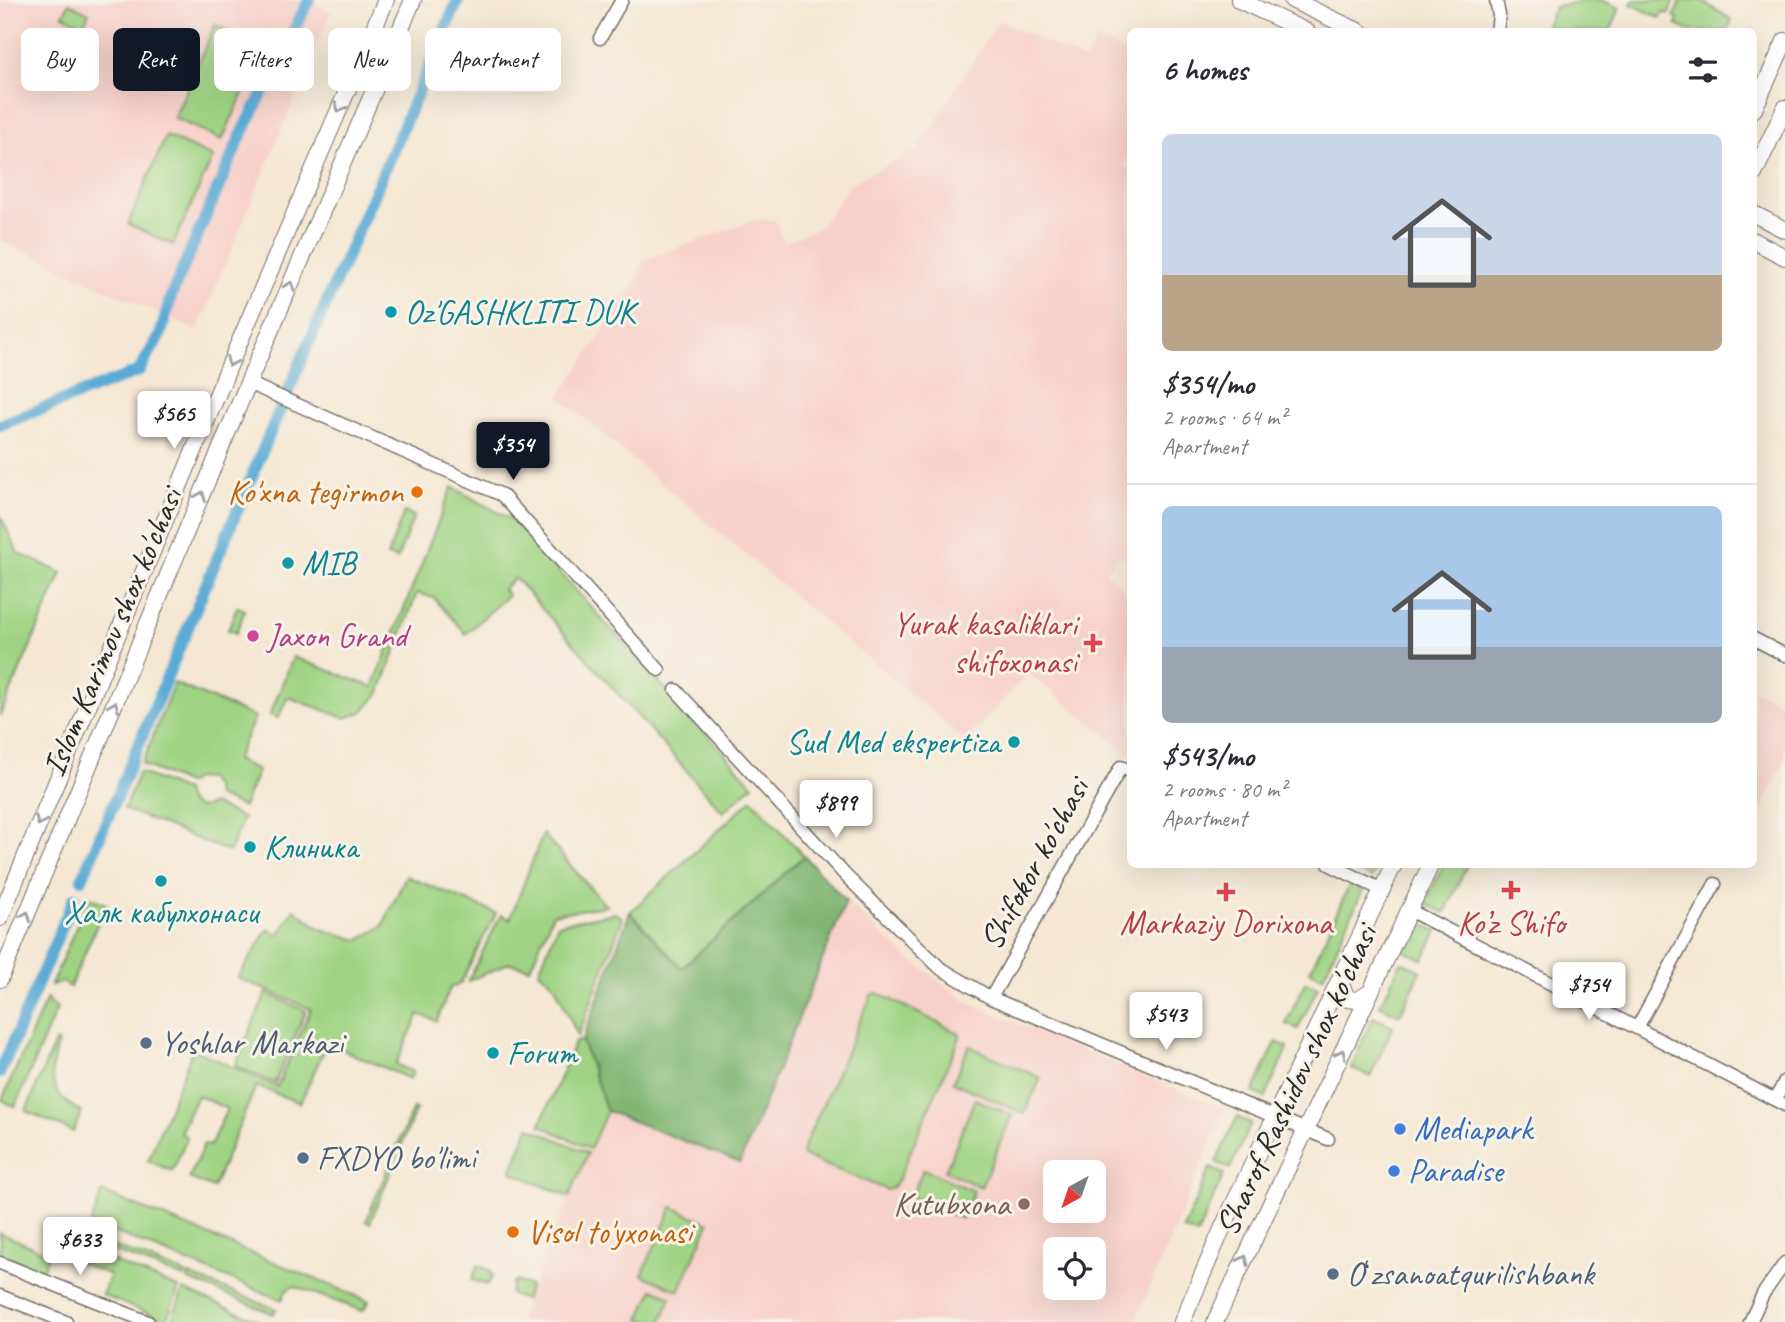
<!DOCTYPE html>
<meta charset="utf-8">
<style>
:root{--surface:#fff;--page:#f7f7f7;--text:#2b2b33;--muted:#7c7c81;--line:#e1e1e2;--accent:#111827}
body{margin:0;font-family:Caveat,sans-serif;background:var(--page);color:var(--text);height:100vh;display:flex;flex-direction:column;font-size:26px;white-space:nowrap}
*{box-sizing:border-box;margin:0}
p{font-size:23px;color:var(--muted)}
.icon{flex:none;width:38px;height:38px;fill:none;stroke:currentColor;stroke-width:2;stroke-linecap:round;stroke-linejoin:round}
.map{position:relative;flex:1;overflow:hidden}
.sheet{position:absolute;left:1127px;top:28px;width:630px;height:840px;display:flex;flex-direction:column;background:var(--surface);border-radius:10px;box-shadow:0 7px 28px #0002}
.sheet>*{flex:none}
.banner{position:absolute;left:21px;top:28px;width:665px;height:63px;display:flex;gap:14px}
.needle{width:46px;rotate:220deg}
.tools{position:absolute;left:1043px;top:1160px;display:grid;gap:14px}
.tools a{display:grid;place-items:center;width:63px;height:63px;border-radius:10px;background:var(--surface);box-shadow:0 7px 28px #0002;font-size:35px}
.price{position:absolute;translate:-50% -60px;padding:0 16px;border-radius:7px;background:#fff;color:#222;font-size:23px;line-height:46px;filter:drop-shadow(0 2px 4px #0008)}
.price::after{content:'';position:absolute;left:50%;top:42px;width:21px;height:16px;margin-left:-10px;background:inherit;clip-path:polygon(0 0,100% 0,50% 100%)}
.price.active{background:var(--accent);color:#fff}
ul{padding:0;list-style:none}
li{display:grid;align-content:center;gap:14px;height:371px;padding:0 35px}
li+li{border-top:2px solid var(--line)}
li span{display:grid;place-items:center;height:217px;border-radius:10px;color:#555}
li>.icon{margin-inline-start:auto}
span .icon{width:126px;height:126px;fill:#fffc;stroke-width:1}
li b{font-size:30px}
h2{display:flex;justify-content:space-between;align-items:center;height:84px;padding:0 35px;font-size:30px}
.pill{padding:0 24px;border-radius:10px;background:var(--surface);box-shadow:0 7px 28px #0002;font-size:24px;line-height:63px}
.pill.active{background:var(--accent);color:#fff}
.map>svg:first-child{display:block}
.built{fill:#f7d1c9;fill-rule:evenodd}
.green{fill:#9fd383;stroke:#657f57;stroke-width:2}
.forest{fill:#7fb571;stroke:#55704e;stroke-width:2}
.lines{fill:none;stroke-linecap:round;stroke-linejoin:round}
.canal{stroke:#5cabd6;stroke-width:12}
.minor-casing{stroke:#726d66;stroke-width:15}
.major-casing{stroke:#726d66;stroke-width:18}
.minor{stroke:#fff;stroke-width:12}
.major{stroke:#fff;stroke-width:16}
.oneway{stroke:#a0a0a0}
.culture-dot{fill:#0f9aa8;stroke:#f7f3e8;stroke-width:2.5}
.food-dot{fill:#e8710a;stroke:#f7f3e8;stroke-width:2.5}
.hotel-dot{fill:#d1479c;stroke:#f7f3e8;stroke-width:2.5}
.health-dot{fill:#e0444e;stroke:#f7f3e8;stroke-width:2.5}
.service-dot{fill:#5c6f8a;stroke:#f7f3e8;stroke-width:2.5}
.shop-dot{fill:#3f7fe0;stroke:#f7f3e8;stroke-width:2.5}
.education-dot{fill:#8d6e63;stroke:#f7f3e8;stroke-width:2.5}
.labels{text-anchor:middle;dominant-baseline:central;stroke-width:6;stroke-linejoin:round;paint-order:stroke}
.culture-label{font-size:33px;fill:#0d838f;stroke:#f7f3e8;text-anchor:start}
.food-label{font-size:33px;fill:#c56008;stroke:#f7f3e8;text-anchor:end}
.health-label{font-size:33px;fill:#be3a42;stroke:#f7f3e8}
.street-label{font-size:33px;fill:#2b2b2b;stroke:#f7f3e8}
.hotel-label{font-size:33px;fill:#b23c85;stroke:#f7f3e8;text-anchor:start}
.service-label{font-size:33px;fill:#4e5e75;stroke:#f7f3e8;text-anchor:start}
.shop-label{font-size:33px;fill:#366cbe;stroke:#f7f3e8;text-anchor:start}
.education-label{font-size:33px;fill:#785e54;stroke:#f7f3e8;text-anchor:end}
</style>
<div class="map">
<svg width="1785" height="1322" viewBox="0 0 1785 1322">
<rect width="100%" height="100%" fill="#f7f3e8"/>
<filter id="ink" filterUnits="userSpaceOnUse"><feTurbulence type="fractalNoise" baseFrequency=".0143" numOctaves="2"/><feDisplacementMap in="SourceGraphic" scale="14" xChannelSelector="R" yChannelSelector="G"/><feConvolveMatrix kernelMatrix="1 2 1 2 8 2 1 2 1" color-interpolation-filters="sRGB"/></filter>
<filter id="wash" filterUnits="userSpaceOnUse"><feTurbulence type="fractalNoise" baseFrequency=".00686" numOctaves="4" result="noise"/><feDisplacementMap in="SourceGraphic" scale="28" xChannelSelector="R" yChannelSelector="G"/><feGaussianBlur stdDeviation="1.57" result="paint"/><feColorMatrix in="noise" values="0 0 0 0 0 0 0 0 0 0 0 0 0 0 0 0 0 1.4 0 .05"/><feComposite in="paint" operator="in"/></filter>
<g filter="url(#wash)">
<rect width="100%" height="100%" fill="#f5e7d3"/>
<path class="built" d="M0,0h304l27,12 -134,319 -197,-91z
M999,20l86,41 11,-23 34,17v97l-6,14 6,3v393l-10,-8 -14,18 24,21v161l-102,-81 -62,68 -407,-344 71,-105 14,-32 114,-41 17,1 9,23 36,-16 31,-44 66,-33z
M1754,690l31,15v55l-27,58 -4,-2z
M846,901l61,56 63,47 255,105 -90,213h-617l51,-125 38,-86 133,51zM1055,1172h39v39h-39zM1055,1250h39v38h-39z"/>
<path class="green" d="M1589,0h12l19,8 -10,23h-67l12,-24z
M1633,0h42l-7,14 -5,-2 -3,6 -29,-14z
M1681,0h19l32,20 -5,11h-37l-14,-6 2,-6 -4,-3z
M69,3l20,10 -6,12 -20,-10z
M215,25l49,22 -42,93 -48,-22z
M166,136l47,21 -40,88 -45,-21z
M452,487l60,33 241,265 -30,27 -208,-234 -12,11 5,6 -42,39 -32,-36 -17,-5 -38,101 -17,18 -17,6 -57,-21 -10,21 -8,-3 23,-58 80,30z
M404,512l10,4 -17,43 -10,-3z
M0,515l18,38 44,20 -62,143z
M237,607l8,3 -9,23 -8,-3z
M174,683l81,34 -19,43 22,10 -15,37 -27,-11 -1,-8 -7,-9 -12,-1 -9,6 -45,-20z
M139,772l46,19c2,15 14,21 27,13l31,14 -14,34 -105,-43z
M752,799l52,57 -122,113 -52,-57z
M543,834l63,72 -53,8 -23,54 -21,-5 -41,18 33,-66 9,4z
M1358,865v-1l21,1 -7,13 -17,-9z
M1443,865h24l-22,48 -20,-10z
M406,876l90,37 -36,71 -10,4 -13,33 -18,-7 -23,50 17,8 -3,7 -83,-36 -27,60 -44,-17 -43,102 -24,-10 15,-34 6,2 17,-37 -30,-14 -17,38 7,4 -14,34 -25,-10 45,-112 84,38 34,-78 -73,-31 30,-49 11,6 15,-26 27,20 37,11 24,-13z
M1350,884l13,6 -40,87 -13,-6z
M89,897l17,7 -36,83 -8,-5 -11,3z
M615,913l8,5 -45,118 -24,-52 -15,-13 19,-47z
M1417,921l20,10 -14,29 -20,-10z
M1401,962l20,9 -21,44 -20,-9z
M1305,982l13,5 -20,42 -12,-5z
M266,993l40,18 -31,72 -40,-17z
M877,993l82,40 1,4 -61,141 -7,10 -5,2 -84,-34 -1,-5 70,-157z
M47,998l3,6 7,4 -42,99 -13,-7z
M1373,1017l20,9 -23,51 -19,-9z
M582,1041l25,70 -17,38 -50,-24 35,-83z
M55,1042l3,1c-11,32 -8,53 24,69l-9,20 -47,-21z
M1276,1042l12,5 -23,51 -12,-6z
M969,1046l72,32 -17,36 -71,-32z
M975,1099l37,16 -31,72 -36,-16z
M413,1108l3,1 -46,114 -4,-2z
M1237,1117l14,6 -21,46 -14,-7z
M529,1127l59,26 -19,44 -58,-25z
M1210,1168l14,6 -27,61 -14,-6z
M923,1169l51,22 -12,28 -51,-22z
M102,1192l267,109 -6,10 -69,-25 -8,5 -4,9 -191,-77z
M672,1207l37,16 -30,68 -37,-16z
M0,1233l49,21 -7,17 -42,-18z
M85,1235l101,39 -2,4 -100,-38z
M79,1248l100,40 -13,33 -64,-26 8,-20 -36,-14z
M478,1265l13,6 -1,3 3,1 -5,10 -16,-5z
M189,1275l87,34 -2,5 -87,-35z
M517,1281l13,5 -5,14 -15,-6 3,-12 2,1z
M653,1289l18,8 -10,25 -21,-2z
M183,1290l79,32h-91z"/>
<path class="forest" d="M804,856l42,45 -106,262 -133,-52 -25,-70 48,-129 52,56z"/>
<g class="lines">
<path class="canal" d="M0,425l139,-54 22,-38 10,-37 68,-156 70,-140
M82,879l190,-451 186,-428
M0,1073l74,-175"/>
</g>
</g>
<g filter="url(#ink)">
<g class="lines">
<g class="minor-casing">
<path id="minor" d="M1496,0l3,15 -2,17
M600,38l22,-38
M248,383l254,112 157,175
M1754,639l31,16
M676,690l170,186 94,92 51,30 337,141
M1329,864l53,26
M1409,910l376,195
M991,998l130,-231 9,4
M1637,1028l78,-144
M1775,1100l10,-19
M0,1263l148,59
M0,1296l66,26
M1750,1322l13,-28 22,-31"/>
</g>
<g class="major-casing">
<path id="major" d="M1239,0l68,32
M1292,0l68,32
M1754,109l31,-68
M1754,174l31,-66
M1754,214l31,16
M1754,241l31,16
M0,918l230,-554 156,-364
M1343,976l-2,10 7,13 9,1 14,-8
M0,979l248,-596 165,-383
M1182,1322l41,-95 171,-363
M1215,1322l216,-458"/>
</g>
<use href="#minor" class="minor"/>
<use href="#major" class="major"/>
</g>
<defs><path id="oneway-chevron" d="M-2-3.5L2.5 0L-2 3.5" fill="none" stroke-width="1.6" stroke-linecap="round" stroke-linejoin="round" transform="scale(1.75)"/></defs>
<g class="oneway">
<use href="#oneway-chevron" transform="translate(340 108) rotate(113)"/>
<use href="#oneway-chevron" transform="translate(290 286) rotate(-67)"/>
<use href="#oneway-chevron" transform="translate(231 362) rotate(113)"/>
<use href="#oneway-chevron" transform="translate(201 496) rotate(-67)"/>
<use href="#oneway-chevron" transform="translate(114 706) rotate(-67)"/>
<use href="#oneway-chevron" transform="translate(40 821) rotate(113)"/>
<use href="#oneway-chevron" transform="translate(26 916) rotate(-67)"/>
<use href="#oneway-chevron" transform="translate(1341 1054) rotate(-65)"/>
<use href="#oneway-chevron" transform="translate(1244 1260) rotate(-65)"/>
</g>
</g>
<g class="culture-dot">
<circle cx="391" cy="312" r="7"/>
<circle cx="288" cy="563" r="7"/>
<circle cx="1014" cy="742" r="7"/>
<circle cx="250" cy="847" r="7"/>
<circle cx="161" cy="881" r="7"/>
<circle cx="493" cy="1053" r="7"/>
</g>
<g class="food-dot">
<circle cx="417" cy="492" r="7"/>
<circle cx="513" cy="1232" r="7"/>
</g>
<circle class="hotel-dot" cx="253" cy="636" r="7"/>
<g class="health-dot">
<path d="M1089.5 632.5h7v7h7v7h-7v7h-7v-7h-7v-7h7z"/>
<path d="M1507.5 879.5h7v7h7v7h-7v7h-7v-7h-7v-7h7z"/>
<path d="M1222.5 881.5h7v7h7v7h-7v7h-7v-7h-7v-7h7z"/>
</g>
<g class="service-dot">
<circle cx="146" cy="1043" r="7"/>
<circle cx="303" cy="1158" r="7"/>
<circle cx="1333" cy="1274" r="7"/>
</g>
<g class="shop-dot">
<circle cx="1400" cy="1129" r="7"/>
<circle cx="1394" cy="1171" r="7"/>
</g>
<circle class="education-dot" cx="1024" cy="1204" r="7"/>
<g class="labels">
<g class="culture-label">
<text x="405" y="312">Oz'GASHKLITI DUK</text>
<text x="302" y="563">MIB</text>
<text x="1000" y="742" text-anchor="end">Sud Med ekspertiza</text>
<text x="264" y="847">Клиника</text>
<text x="161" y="912" text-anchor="middle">Халк кабулхонаси</text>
<text x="507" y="1053">Forum</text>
</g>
<g class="food-label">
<text x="403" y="492">Ko'xna tegirmon</text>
<text x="527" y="1232" text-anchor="start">Visol to'yxonasi</text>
</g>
<g class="health-label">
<text x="1077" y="624" text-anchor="end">Yurak kasaliklari<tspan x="1077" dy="38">shifoxonasi</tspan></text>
<text x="1226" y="923">Markaziy Dorixona</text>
<text x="1511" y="923">Ko’z Shifo</text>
</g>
<g class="street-label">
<text transform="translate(112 632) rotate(-67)">Islom Karimov shox ko'chasi</text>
<text transform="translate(1034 864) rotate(-61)">Shifokor ko'chasi</text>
<text transform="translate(1296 1080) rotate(-65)">Sharof Rashidov shox ko'chasi</text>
</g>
<g class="hotel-label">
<text x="267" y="636">Jaxon Grand</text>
</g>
<g class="service-label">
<text x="160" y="1043">Yoshlar Markazi</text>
<text x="317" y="1158">FXDYO bo'limi</text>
<text x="1347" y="1274">Oʻzsanoatqurilishbank</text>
</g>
<g class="shop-label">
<text x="1414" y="1129">Mediapark</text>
<text x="1408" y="1171">Paradise</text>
</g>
<g class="education-label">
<text x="1010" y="1204">Kutubxona</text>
</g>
</g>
</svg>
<div class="tools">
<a><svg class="needle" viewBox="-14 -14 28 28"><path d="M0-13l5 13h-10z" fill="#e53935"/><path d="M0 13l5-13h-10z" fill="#7c7c81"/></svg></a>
<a><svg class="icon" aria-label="locate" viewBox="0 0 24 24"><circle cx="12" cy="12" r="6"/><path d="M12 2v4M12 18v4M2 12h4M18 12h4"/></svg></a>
</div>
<b class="price" style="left:174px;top:451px">$565</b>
<b class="price active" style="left:513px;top:482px">$354</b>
<b class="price" style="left:836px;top:840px">$899</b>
<b class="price" style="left:1589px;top:1022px">$754</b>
<b class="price" style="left:1166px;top:1052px">$543</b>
<b class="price" style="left:80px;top:1277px">$633</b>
<div class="banner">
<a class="pill">Buy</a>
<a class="pill active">Rent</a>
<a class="pill">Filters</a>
<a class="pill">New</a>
<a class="pill">Apartment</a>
</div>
<section class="sheet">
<h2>6 homes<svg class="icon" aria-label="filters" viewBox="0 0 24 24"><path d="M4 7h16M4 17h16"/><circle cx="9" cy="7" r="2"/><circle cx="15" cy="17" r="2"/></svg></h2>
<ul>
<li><span style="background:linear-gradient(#c9d6e8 65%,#b9a48a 0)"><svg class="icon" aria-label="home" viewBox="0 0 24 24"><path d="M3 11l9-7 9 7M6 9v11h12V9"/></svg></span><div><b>$354/mo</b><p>2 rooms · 64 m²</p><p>Apartment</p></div></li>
<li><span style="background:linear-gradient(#a9c7e8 65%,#9aa5b1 0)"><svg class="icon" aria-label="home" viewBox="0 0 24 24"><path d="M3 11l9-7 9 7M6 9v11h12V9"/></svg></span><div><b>$543/mo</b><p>2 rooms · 80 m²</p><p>Apartment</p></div></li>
</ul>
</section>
</div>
